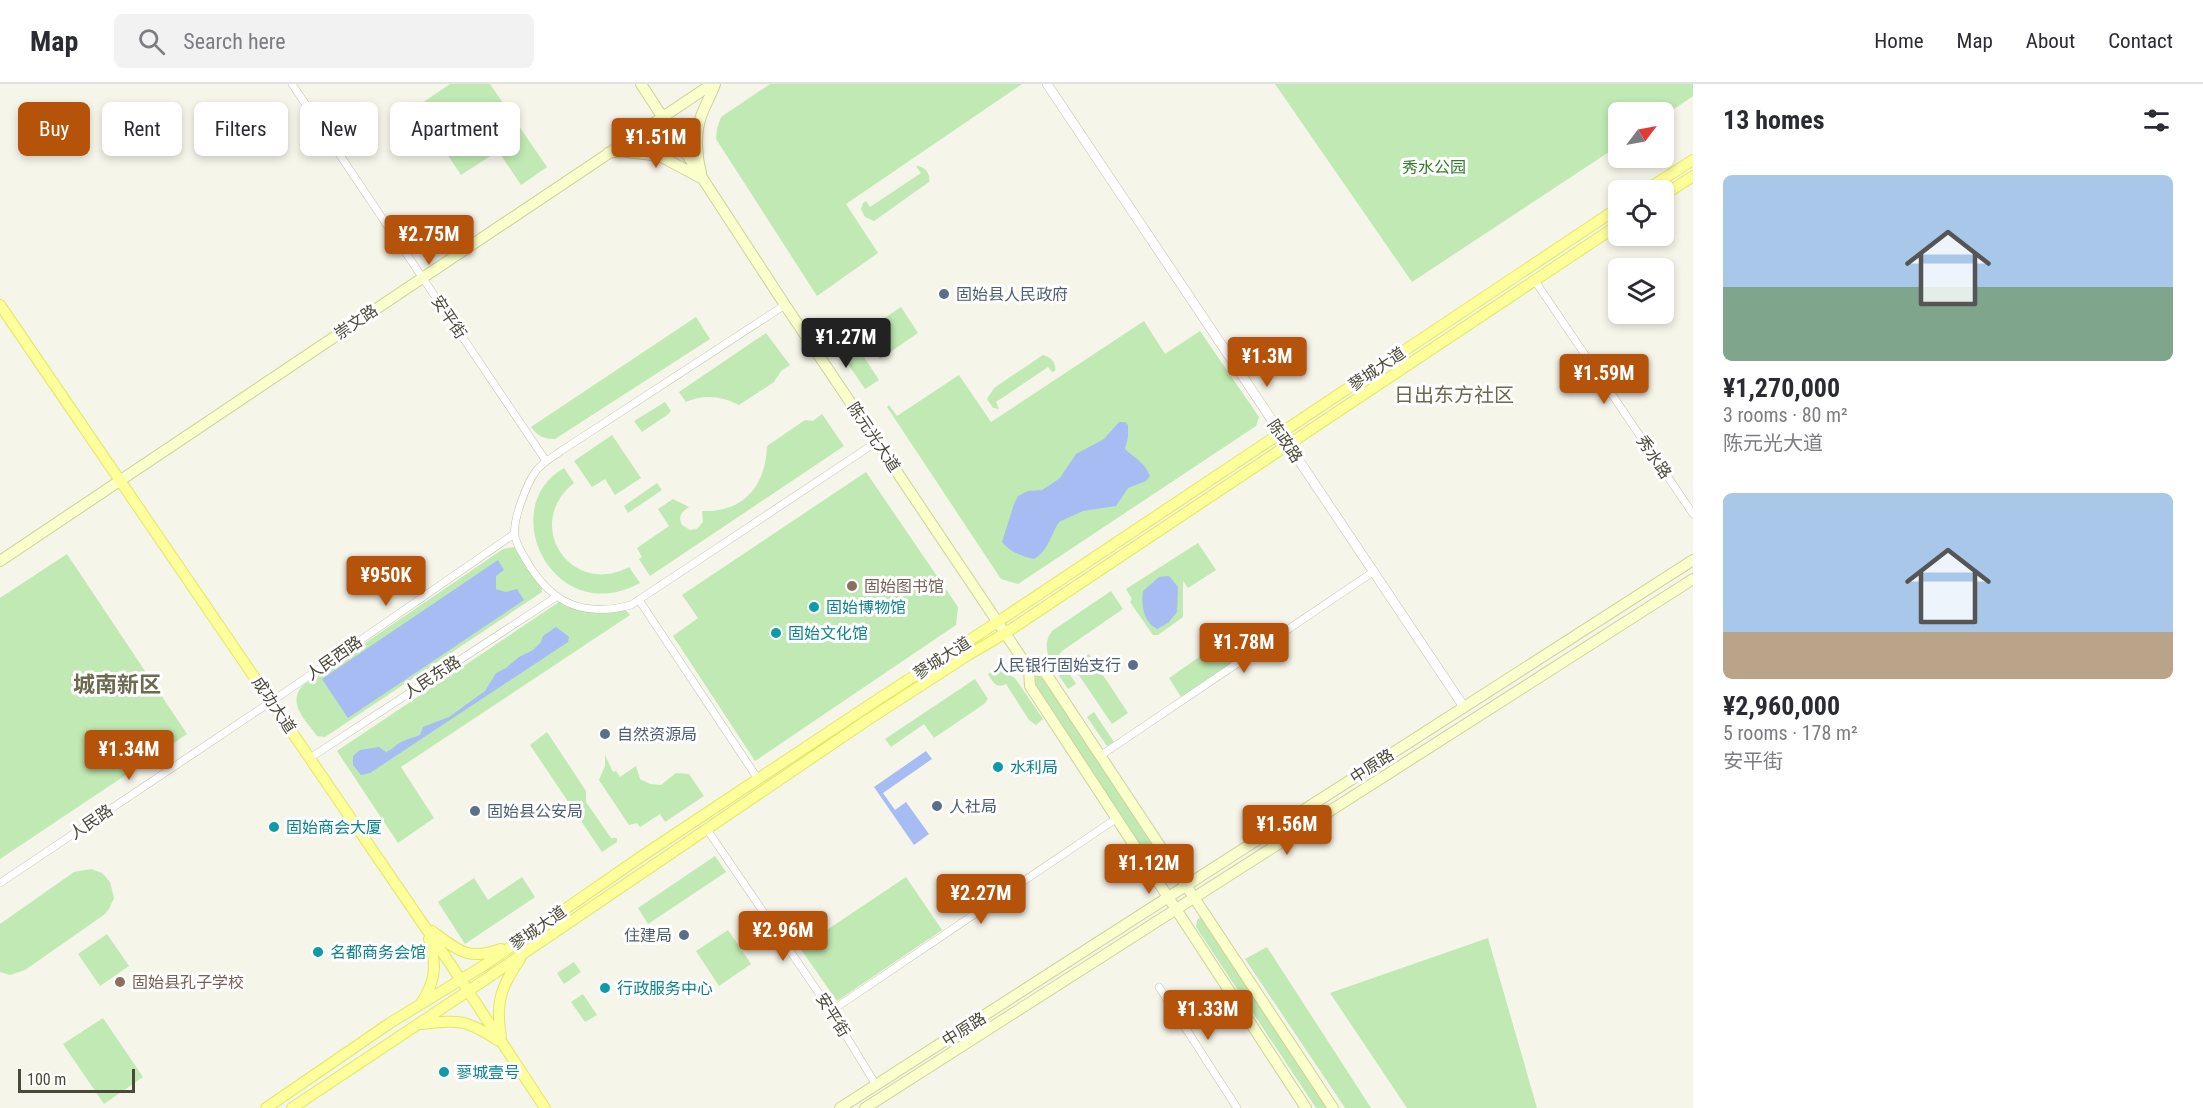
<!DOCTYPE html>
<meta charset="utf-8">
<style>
:root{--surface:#fff;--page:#f2f2f3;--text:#2b2b33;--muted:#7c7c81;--line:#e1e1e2;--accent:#b45309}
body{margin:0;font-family:"Roboto Condensed","Noto Sans SC",sans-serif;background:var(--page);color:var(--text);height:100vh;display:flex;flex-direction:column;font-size:22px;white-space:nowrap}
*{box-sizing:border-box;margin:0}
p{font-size:20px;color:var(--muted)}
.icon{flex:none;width:33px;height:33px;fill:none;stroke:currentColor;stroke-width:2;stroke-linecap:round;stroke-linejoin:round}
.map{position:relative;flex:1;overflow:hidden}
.details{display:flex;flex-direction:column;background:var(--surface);width:510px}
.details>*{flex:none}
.banner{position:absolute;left:18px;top:18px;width:570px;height:54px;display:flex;gap:12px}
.needle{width:39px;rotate:58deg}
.buttons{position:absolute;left:1608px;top:18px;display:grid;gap:12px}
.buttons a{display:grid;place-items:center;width:66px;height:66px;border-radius:9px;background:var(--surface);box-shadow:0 3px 9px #0003;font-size:30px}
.scale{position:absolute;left:18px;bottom:15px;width:117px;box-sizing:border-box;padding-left:6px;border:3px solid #4a4838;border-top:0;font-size:16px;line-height:21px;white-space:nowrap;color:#4a4838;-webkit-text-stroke:4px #fff;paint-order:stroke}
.price{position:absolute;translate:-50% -51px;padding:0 14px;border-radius:6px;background:var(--accent);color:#fff;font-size:20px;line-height:39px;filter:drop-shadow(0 2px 3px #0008)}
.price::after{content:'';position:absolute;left:50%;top:36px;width:18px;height:14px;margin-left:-9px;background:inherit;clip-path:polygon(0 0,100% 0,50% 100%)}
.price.current{background:#222;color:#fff}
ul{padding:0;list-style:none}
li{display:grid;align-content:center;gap:12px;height:318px;padding:0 30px}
li span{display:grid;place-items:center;height:186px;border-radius:9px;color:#555}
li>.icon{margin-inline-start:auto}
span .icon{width:108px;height:108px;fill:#fffc;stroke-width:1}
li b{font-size:26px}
h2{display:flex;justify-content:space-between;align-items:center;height:72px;padding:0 30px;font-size:26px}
.chip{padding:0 21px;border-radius:9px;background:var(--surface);box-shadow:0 3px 9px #0003;font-size:21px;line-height:54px}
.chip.current{background:var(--accent);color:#fff}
header{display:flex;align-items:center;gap:36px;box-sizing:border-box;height:84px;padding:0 30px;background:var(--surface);border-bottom:2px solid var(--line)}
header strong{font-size:28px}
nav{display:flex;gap:33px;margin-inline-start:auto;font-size:21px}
.search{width:420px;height:54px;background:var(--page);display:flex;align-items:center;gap:15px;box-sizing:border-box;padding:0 21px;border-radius:9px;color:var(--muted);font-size:22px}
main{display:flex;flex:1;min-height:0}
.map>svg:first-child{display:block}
.green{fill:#c0e9b3}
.water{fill:#a7bcf2}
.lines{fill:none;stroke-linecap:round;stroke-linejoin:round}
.minor-casing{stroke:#c1c1ad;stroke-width:8}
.tertiary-casing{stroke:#c1c1ad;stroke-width:10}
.secondary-casing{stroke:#cfd297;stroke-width:12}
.primary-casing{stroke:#e4e668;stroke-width:12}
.minor{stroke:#fff;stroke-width:7}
.tertiary{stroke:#fff;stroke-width:9}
.secondary{stroke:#fbffcb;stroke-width:10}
.primary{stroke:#fcff9a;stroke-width:10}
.service-dot{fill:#5c6f8a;stroke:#fff;stroke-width:2}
.education-dot{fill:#8d6e63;stroke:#fff;stroke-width:2}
.culture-dot{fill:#0f9aa8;stroke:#fff;stroke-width:2}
.labels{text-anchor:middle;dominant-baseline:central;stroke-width:6;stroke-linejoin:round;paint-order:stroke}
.park-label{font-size:16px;fill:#2f7d29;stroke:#fff}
.service-label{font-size:16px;fill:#4e5e75;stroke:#fff;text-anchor:start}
.street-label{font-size:16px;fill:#4a4838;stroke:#fff}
.education-label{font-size:16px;fill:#785e54;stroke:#fff;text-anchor:start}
.culture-label{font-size:16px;fill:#0d838f;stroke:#fff;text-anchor:start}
.quarter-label{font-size:20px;fill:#6d6a4f;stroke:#fff}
.district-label{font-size:22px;font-weight:bold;fill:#6d6a4f;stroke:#fff}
</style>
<header>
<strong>Map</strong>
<div class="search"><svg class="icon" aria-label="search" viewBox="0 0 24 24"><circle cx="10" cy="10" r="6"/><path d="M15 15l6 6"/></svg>Search here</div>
<nav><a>Home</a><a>Map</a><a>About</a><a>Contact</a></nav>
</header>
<main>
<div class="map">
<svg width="1693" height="1024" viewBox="0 0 1693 1024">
<rect width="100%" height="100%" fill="#f5f5ea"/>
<path class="green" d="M450,0h40l57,83 -26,18 -23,-34 -37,24 -45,-68z
M770,0h252l-176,120 32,49 -61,43 -101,-157 1,-10 4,-12z
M1275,0h418v12l-29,20v-4h-46v34l-206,136z
M916,82c9,0 15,8 13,16l-55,39 -9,-4 -4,-8 2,-6 3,-2 4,6 51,-34z
M901,223l17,26 -38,26 -18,-26z
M696,233l14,22 -155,100c-12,0 -17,-3 -24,-12z
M1144,237l21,33 35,-23 59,86 -3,9 -238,158 -17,-5 -114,-172 2,-2 8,11 62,-41 32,47z
M843,241l36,55 -14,9 -37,-54z
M766,249l24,32 -9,6 -7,11 -35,23c-18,-9 -35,-11 -53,-3l-7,-10z
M1043,271c7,2 14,7 12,16l-3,1 -4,-5 -52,35 3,7 -6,-1 -6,-9 7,-11z
M665,318l6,9 -4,4 -25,17 -8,-11z
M822,330l22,32 -194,130 -11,-17 3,-2 -5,-9 32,-22 -11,-17 15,-10 16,8c-8,5 -11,10 -7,18l8,5 7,-1 6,-7 -1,-11c42,2 64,-26 65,-65l38,-26 8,1z
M612,351l29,43 -26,17 -10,-16 -13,8 -18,-26z
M564,384l10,15c-52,41 -3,115 55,84l11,16c-86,47 -146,-75 -76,-115z
M866,388l92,135 -2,18 -201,136 -82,-125 25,-18 -16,-23z
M657,399l5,7 -34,23 -4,-7z
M1198,459l18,27 -28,18 -5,-7v36l-25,18h-5l-23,-33 2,-3 -6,-10z
M514,463l28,42v3l-217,145 -8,-1c-11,-16 -30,-31 -15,-50l201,-137z
M67,470l120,180 -187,125v-261z
M1111,507l12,18 -61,42 -4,5 18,28 -8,5c-11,-18 -31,-38 -16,-58z
M562,516l30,8 31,-1 7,8 -229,152 33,51 -36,25 -61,-92z
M1255,544l9,14 -83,55 -12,-19 43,-30 11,2z
M1089,570l39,59 -16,11 -40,-59z
M997,584l18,10 28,41 -7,6 -7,-5 -23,-36c-10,5 -13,-2 -18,-10z
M1037,592l6,2 125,191 3,6 -2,5 -7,1 -128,-196 1,-8z
M975,595l13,20 -4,5 -50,34 -10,-14 -33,23 -6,-8z
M1094,628l20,30 -7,4 -20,-29z
M547,648l39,59v11l25,36h6v4l-15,10 -72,-107z
M605,671l8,17 3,-1 4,6 16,-11 4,13 10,5 11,1 15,-12 13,1 15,22 -39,26 -5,-8 -20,13 -3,-4 -8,2 -30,-45 6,-14z
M715,772l11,16 -78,52 -10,-16z
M91,785l11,4 8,9 4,16 -5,11 -4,5 -80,56 -15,5 -10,-3v-48l74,-52z
M522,793l13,20 -70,47 -27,-42 36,-24 14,22z
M906,793l36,53 -105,71 -37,-53z
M1200,834l3,1 128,189h-15l-120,-181 1,-7z
M728,846l23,34 -32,22 -23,-35z
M107,850l22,32 -29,20 -22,-32z
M1488,854l49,170h-130l-77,-115z
M1267,863l104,161h-26l-100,-149z
M574,878l7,10 -17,12 -7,-11z
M583,910l14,21 -12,7 -14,-20z
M103,934l40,59 -39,27 -41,-60z"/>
<path class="water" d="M1119,338h6l3,3v12l-3,12c10,9 20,14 25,27l-4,5 -18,7 -12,18 -33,5 -24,11c-9,14 -10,28 -25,37 -13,-3 -24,-7 -32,-17l12,-38 4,-8 10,-5 14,-1 8,-5 10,-7 16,-24 28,-15z
M498,476l6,10 -8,6v13l10,3 11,-3 7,11 -176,118 -26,-39z
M1169,492l9,11 -1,25 -9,11 -11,6c-14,-7 -16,-25 -14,-38l16,-14z
M556,543l13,10 -1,5 -198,131 -9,2 -8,-10v-9l7,-6 19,-3 7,5c6,-2 7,-5 12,-8 7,-5 15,-6 22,-9l3,-8 26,-10 36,-26 11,-18 10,-5 13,-11 14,-7 8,-8 2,-6z
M926,667l6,8 -49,34 12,17 11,-8 23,32 -15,11 -40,-58z"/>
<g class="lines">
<g class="minor-casing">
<path id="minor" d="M292,0l254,377
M1535,197l158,233
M785,221l-224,146c-8,6 -19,12 -25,20 -9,12 -24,50 -21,65 2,11 9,20 14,29 25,40 56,52 102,40l247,-164
M639,516l119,179
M1100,672l273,-184
M310,674l246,-161
M706,744l125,183 45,74
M0,799l284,-190 230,-159
M1159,903l78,121
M831,927l286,-193"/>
</g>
<g class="tertiary-casing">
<path id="tertiary" d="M1047,0l417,623"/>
</g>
<g class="secondary-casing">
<path id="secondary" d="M641,0l144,221 244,364 1,17 276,422
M608,69l12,-2 40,5 43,23
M701,89c-4,-15 -6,-37 -1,-53 3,-12 11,-24 15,-36
M0,477l712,-477
M1029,585l16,3 288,436
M840,1024l853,-548
M865,1024c276,-177 553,-352 828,-529"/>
</g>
<g class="primary-casing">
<path id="primary" d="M1646,106l47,-30
M1664,111l29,-19
M0,221l451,660 94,143
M432,847c27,20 36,30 69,18
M421,919c15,-21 16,-40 8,-64
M421,940c40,-4 44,-5 78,17
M501,952c-6,-32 0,-50 19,-77
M266,1024l124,-85 93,-57 159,-110 232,-154 122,-79 622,-415
M292,1024l194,-129 380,-258 102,-66 36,-21 614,-409"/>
</g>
<use href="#minor" class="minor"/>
<use href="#tertiary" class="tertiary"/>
<use href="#secondary" class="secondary"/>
<use href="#primary" class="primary"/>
</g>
<g class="service-dot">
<circle cx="944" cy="210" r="6"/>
<circle cx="1133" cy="581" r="6"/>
<circle cx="605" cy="650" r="6"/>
<circle cx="937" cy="722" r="6"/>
<circle cx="475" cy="727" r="6"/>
<circle cx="684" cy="851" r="6"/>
</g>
<g class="education-dot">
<circle cx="852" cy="502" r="6"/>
<circle cx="120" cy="898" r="6"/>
</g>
<g class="culture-dot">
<circle cx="814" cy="523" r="6"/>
<circle cx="776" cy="549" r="6"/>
<circle cx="998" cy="683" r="6"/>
<circle cx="274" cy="743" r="6"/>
<circle cx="318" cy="868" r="6"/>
<circle cx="605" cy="904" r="6"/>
<circle cx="444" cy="988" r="6"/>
</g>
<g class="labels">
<g class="park-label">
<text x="1434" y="83">秀水公园</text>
</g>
<g class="service-label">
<text x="956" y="210">固始县人民政府</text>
<text x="1121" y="581" text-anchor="end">人民银行固始支行</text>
<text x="617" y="650">自然资源局</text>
<text x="949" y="722">人社局</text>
<text x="487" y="727">固始县公安局</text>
<text x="672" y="851" text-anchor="end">住建局</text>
</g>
<g class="street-label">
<text transform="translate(449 233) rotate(56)">安平街</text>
<text transform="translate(356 238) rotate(-34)">崇文路</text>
<text transform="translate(1377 285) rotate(-34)">蓼城大道</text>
<text transform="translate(874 353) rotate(56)">陈元光大道</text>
<text transform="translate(1285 357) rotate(56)">陈政路</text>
<text transform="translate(1654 373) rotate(56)">秀水路</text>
<text transform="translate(334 574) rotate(-35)">人民西路</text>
<text transform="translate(942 574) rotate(-33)">蓼城大道</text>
<text transform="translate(432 593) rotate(-33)">人民东路</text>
<text transform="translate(274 621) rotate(56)">成功大道</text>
<text transform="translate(1372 682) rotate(-33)">中原路</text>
<text transform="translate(91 738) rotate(-34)">人民路</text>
<text transform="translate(538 844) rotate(-35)">蓼城大道</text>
<text transform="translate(833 931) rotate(58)">安平街</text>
<text transform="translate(964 945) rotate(-32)">中原路</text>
</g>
<g class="education-label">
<text x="864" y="502">固始图书馆</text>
<text x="132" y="898">固始县孔子学校</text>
</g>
<g class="culture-label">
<text x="826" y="523">固始博物馆</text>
<text x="788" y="549">固始文化馆</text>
<text x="1010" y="683">水利局</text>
<text x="286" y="743">固始商会大厦</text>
<text x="330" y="868">名都商务会馆</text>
<text x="617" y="904">行政服务中心</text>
<text x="456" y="988">蓼城壹号</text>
</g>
<g class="quarter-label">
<text x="1454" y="311">日出东方社区</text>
</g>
<g class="district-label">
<text x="117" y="600">城南新区</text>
</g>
</g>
</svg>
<div class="buttons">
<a><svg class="needle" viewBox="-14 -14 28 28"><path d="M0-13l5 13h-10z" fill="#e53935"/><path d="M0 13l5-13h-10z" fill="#7c7c81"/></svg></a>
<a><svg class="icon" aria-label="locate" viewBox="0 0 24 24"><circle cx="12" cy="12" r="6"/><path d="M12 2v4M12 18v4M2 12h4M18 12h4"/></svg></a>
<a><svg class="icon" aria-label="layers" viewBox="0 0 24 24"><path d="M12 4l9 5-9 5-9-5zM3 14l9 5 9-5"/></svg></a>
</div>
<div class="scale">100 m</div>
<b class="price" style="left:656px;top:85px">¥1.51M</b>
<b class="price" style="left:429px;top:182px">¥2.75M</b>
<b class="price current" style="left:846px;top:285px">¥1.27M</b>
<b class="price" style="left:1267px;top:304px">¥1.3M</b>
<b class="price" style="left:1604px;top:321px">¥1.59M</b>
<b class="price" style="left:386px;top:523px">¥950K</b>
<b class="price" style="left:1244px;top:590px">¥1.78M</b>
<b class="price" style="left:129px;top:697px">¥1.34M</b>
<b class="price" style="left:1287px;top:772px">¥1.56M</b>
<b class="price" style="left:1149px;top:811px">¥1.12M</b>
<b class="price" style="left:981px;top:841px">¥2.27M</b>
<b class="price" style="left:783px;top:878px">¥2.96M</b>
<b class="price" style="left:1208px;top:957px">¥1.33M</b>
<div class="banner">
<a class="chip current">Buy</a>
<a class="chip">Rent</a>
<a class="chip">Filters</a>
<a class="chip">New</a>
<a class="chip">Apartment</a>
</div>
</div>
<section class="details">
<h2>13 homes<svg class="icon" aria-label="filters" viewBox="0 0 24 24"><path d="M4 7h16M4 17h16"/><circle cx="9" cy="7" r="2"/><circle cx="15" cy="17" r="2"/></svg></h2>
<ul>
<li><span style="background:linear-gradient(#a9c7e8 60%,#7fa58c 0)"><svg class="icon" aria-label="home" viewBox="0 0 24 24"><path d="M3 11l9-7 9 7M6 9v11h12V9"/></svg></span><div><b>¥1,270,000</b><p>3 rooms · 80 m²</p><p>陈元光大道</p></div></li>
<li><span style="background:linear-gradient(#a9c7e8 75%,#b9a48a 0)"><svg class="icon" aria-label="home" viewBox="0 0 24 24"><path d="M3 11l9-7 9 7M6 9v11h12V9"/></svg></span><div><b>¥2,960,000</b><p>5 rooms · 178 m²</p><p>安平街</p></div></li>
</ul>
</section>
</main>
